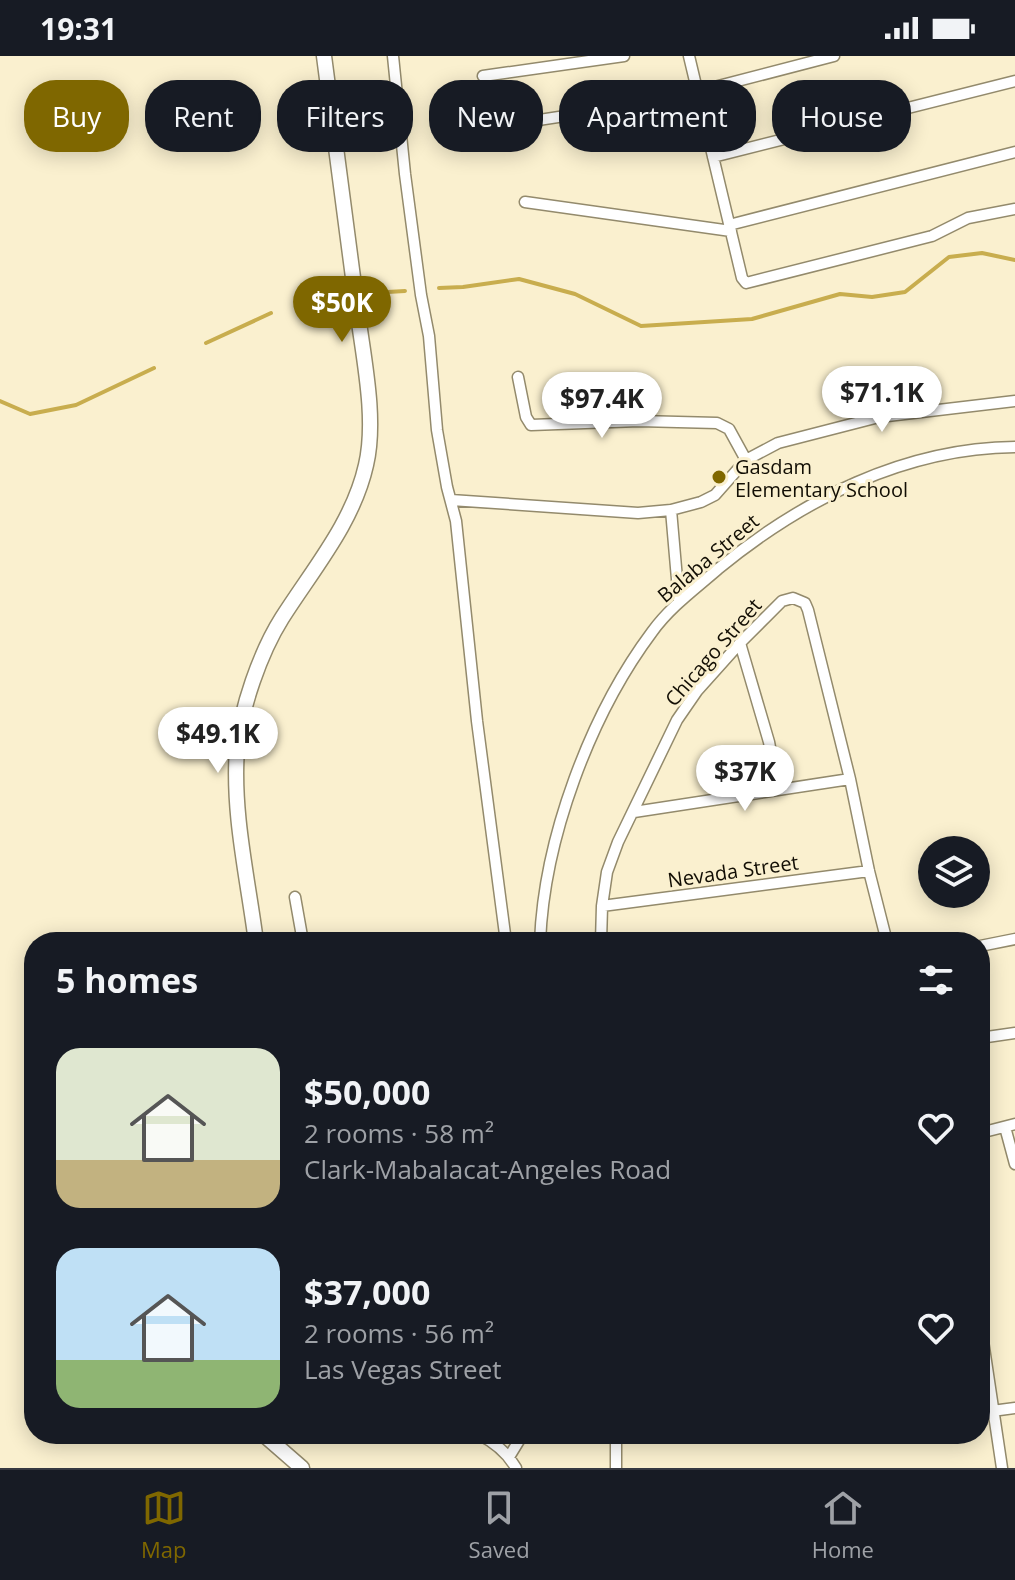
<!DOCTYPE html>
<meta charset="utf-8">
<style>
:root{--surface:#171b24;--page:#242831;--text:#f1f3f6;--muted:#9ea1a6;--line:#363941;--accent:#7f6700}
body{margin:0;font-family:"Open Sans",sans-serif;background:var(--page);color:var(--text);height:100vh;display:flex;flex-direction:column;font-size:30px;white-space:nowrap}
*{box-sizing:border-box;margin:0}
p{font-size:26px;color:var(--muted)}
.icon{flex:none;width:44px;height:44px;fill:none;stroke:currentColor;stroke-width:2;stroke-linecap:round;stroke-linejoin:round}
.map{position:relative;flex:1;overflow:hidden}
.sheet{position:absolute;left:24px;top:876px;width:966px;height:512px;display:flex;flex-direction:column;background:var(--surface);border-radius:32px;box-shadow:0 4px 20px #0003}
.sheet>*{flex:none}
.guide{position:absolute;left:24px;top:24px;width:968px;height:72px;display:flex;gap:16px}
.controls{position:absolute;left:918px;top:780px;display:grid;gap:16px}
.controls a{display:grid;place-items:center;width:72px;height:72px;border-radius:50%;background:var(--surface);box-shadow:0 4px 20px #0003;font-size:40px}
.price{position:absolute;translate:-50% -68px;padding:0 18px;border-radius:28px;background:#fff;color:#222;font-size:26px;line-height:52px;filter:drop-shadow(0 2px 4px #0008)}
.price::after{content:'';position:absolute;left:50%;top:48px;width:24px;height:18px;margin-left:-12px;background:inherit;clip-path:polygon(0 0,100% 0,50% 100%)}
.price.on{background:var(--accent);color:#fff}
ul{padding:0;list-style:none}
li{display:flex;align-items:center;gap:24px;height:200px;padding:0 32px}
li span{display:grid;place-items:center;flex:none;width:224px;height:160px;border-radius:24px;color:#555}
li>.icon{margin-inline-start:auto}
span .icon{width:96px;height:96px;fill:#fffc;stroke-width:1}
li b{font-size:34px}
h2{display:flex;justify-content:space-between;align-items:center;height:96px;padding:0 32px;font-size:34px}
.tag{padding:0 28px;border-radius:32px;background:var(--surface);box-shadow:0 4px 20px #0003;font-size:28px;line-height:72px}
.tag.on{background:var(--accent);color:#fff}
.status{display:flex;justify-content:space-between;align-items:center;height:56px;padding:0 40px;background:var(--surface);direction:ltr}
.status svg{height:22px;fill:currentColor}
.tab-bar{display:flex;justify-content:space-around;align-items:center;height:112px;border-top:2px solid var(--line);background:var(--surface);font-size:22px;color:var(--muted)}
.tab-bar a{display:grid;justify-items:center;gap:4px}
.tab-bar .on{color:var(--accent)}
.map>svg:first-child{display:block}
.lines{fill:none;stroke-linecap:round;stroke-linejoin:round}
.stream{stroke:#c8ad4e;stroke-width:4}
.street-casing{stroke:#938a6c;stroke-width:13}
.secondary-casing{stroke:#938a6c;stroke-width:17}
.street{stroke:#fff;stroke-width:10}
.secondary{stroke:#fff;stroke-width:14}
.poi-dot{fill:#7f6700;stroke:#faf0cf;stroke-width:3}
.labels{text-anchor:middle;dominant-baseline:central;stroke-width:6;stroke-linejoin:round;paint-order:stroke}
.poi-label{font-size:20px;fill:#120e04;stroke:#faf0cf;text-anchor:start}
.street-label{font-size:20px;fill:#120e04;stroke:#faf0cf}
</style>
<div class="status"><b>19:31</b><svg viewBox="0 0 49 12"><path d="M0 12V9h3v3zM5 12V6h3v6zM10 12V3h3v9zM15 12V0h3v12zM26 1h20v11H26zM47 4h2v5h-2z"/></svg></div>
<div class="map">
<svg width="1015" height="1412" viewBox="0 0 1015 1412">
<rect width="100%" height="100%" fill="#faf0cf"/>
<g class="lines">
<path class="stream" d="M439,232l24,-1 56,-8 56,15 66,32 111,-7 88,-25 32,3 33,-5 44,-35 33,-4 33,7
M370,237l35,-2
M297,249l44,-7
M206,287l65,-30
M0,345l30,13 46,-9 78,-37"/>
<g class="street-casing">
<path id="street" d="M393,0l12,118 16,121 8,41 8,94 10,57 9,34 21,200 29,221
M689,0l53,222 4,5 186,-47 36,-18 47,-9
M483,20l141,-20
M487,72l195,-30 17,-7 135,-35
M713,101l302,-76
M525,146l206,29
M729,169l286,-73
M518,321l8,40 5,8 108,-4 78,2 12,6 17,31
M451,444l187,13 33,-3 30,-8 14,-7 31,-35 32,-17 101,-26 136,-16
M671,454l8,92
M740,587l29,99 9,48
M634,756l216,-33
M295,841l8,45
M602,850l267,-35
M540,886c4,-103 50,-227 112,-310 18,-25 43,-43 66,-63 84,-69 186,-121 297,-122
M601,886l1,-36 5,-34 11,-30 59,-122 20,-29 43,-48 42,-42 11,-3 12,5 3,7 42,169 19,92 18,71
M980,890l35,-7
M980,982l35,-5
M1005,1071l10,37
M980,1077l35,-9
M980,1265l22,147
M992,1355l23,-3
M478,1378c16,8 29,18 38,34
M616,1378v34
M509,1401l14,-23"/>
</g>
<g class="secondary-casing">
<path id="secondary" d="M256,886c-8,-63 -24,-129 -19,-193 4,-41 23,-96 45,-131 31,-49 71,-95 84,-153 11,-47 -3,-109 -9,-157 -11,-84 -22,-168 -33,-252
M263,1378l39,34"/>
</g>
<use href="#street" class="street"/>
<use href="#secondary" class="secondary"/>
</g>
<circle class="poi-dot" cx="719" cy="421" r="8"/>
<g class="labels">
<g class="poi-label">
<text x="735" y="410">Gasdam<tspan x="735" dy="23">Elementary School</tspan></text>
</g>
<g class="street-label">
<text transform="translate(708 502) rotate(-40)">Balaba Street</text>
<text transform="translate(713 596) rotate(-49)">Chicago Street</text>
<text transform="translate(733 815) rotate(-8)">Nevada Street</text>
</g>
</g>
</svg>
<div class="controls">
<a><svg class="icon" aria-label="layers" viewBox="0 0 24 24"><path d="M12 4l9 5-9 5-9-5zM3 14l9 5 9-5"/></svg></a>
</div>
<b class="price on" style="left:342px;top:288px">$50K</b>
<b class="price" style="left:882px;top:378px">$71.1K</b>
<b class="price" style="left:602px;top:384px">$97.4K</b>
<b class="price" style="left:218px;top:719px">$49.1K</b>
<b class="price" style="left:745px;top:757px">$37K</b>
<div class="guide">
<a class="tag on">Buy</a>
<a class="tag">Rent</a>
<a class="tag">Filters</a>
<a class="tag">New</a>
<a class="tag">Apartment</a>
<a class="tag">House</a>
</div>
<section class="sheet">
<h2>5 homes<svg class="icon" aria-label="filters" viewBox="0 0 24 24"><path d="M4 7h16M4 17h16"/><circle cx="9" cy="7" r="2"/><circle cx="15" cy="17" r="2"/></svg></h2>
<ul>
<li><span style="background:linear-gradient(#dfe7d0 70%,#c2b280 0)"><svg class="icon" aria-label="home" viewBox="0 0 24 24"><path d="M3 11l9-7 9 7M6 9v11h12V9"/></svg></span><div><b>$50,000</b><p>2 rooms · 58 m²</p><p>Clark-Mabalacat-Angeles Road</p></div><svg class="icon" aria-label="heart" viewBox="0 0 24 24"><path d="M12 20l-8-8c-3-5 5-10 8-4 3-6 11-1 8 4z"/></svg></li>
<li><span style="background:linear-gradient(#bfe0f5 70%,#8fb573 0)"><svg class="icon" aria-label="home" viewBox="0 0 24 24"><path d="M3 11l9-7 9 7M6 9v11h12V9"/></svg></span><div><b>$37,000</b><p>2 rooms · 56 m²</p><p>Las Vegas Street</p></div><svg class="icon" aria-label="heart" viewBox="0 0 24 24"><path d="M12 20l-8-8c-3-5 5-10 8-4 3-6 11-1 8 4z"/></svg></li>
</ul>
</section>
</div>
<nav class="tab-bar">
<a class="on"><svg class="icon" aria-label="map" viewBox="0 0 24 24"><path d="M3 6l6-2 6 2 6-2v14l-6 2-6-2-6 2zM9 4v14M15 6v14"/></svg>Map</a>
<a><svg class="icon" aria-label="saved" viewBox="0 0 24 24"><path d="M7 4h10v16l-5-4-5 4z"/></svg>Saved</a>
<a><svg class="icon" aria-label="home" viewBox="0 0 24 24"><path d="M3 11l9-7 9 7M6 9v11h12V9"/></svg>Home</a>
</nav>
